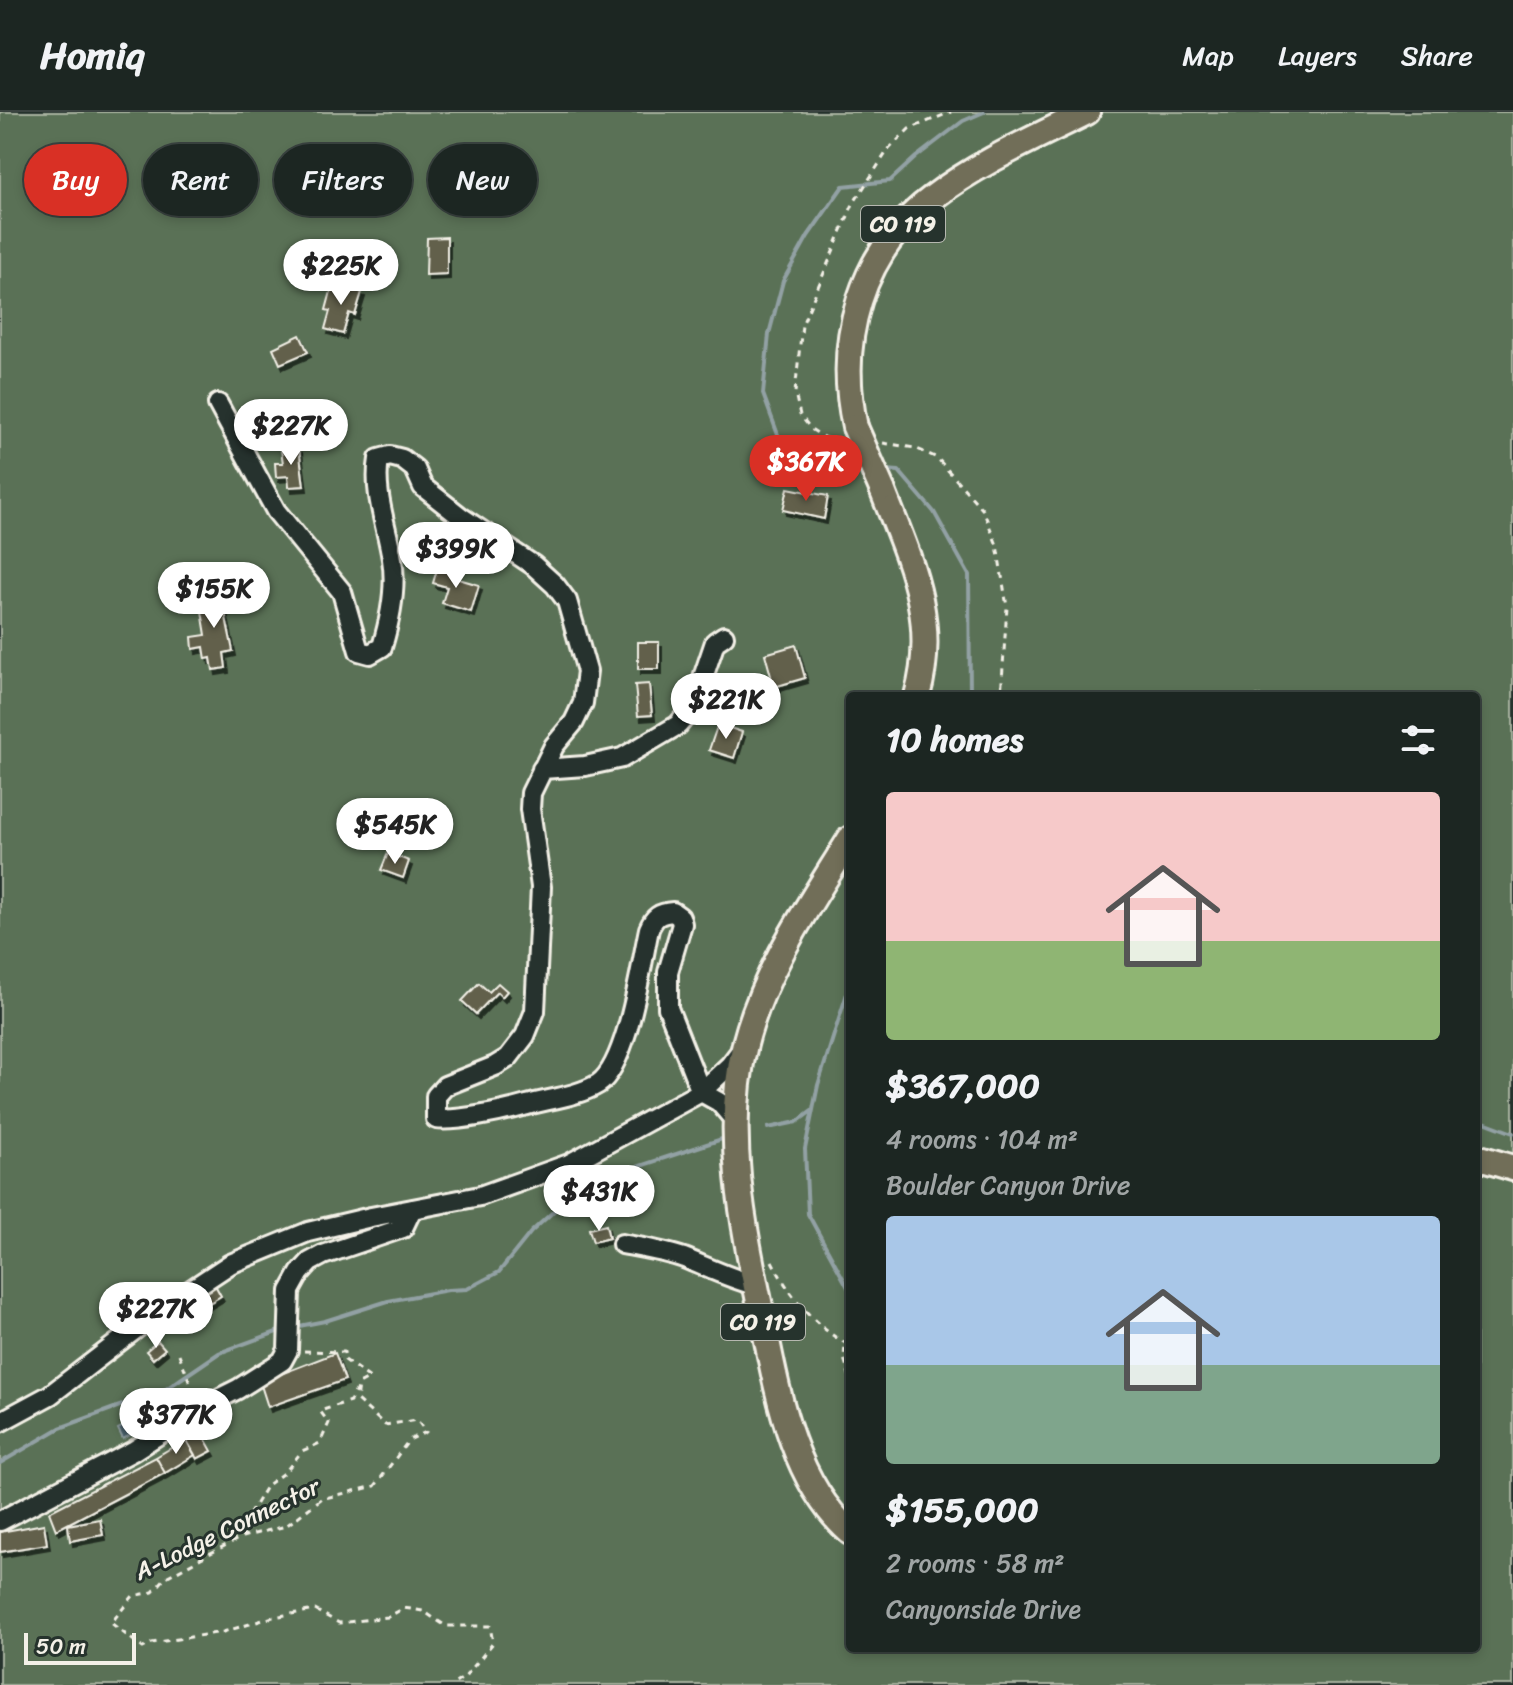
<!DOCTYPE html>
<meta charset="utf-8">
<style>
:root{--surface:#1c2622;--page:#252e2a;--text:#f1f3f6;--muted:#a0a5a5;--line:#3a4340;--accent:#d93025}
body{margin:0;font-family:Sriracha,sans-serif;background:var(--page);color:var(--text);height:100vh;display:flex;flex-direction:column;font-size:30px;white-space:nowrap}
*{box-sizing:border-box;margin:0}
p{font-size:26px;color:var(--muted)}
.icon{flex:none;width:44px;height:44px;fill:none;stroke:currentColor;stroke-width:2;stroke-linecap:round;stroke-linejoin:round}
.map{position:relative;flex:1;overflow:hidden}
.panel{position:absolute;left:846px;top:580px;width:634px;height:960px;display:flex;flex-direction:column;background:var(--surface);border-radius:8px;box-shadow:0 4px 12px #0003,0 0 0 2px var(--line)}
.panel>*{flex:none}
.guide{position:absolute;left:24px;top:32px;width:702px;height:72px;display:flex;gap:16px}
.scale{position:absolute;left:24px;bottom:20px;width:112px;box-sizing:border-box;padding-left:8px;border:4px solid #f4f1e8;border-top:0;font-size:22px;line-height:28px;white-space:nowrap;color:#f4f1e8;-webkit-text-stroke:6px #26332d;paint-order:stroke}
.price{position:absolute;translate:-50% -68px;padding:0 18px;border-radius:28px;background:#fff;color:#222;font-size:26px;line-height:52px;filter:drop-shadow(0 2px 4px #0008)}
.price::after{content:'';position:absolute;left:50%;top:48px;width:24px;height:18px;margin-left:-12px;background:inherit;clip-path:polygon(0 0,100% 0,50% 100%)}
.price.on{background:var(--accent);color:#fff}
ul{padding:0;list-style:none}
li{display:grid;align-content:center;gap:16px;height:424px;padding:0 40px}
li span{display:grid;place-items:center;height:248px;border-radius:8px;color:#555}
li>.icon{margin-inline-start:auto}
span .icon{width:144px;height:144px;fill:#fffc;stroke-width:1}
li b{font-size:34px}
h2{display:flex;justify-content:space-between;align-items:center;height:96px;padding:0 40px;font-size:34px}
.chip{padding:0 28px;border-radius:36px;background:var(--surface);box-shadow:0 4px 12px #0003,0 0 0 2px var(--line);font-size:28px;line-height:72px}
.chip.on{background:var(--accent);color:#fff}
header{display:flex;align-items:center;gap:48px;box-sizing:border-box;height:112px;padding:0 40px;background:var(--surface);border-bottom:2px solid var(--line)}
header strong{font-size:38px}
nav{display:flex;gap:44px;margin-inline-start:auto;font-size:28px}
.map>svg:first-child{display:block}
.green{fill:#5a7156;stroke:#a7b19f;stroke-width:2;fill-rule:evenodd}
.water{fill:#516b76;stroke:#92a1a4;stroke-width:2}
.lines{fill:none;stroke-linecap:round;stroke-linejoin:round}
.stream{stroke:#92a1a4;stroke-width:4}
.building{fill:#62614c;stroke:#f4f1e8;stroke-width:2;filter:url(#shadow)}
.minor-casing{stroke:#f4f1e8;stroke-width:24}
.major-casing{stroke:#f4f1e8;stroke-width:30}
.path{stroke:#f4f1e8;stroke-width:3;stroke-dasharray:6 6;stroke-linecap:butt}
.minor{stroke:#26332d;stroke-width:18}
.major{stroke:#716e59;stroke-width:24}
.major-bridge-casing{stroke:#f4f1e8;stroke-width:30;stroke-linecap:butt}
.major-bridge{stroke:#716e59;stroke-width:24}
.labels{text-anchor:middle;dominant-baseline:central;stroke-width:6;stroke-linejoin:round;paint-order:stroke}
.shield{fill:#26332d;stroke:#b6b8b0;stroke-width:2}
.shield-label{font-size:22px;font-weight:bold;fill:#f4f1e8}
.street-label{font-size:24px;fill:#f4f1e8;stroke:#26332d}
</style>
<header>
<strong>Homiq</strong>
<nav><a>Map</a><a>Layers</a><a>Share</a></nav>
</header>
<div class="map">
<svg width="1513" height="1573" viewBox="0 0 1513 1573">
<defs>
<filter id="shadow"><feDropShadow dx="3" dy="5" stdDeviation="0" flood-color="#0009"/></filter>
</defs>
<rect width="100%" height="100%" fill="#26332d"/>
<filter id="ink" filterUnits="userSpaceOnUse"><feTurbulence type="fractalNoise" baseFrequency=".0125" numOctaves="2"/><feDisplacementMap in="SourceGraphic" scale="16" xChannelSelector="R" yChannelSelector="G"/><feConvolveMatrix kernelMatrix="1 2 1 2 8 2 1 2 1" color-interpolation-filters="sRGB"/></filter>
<g filter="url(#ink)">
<path class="green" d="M0,0h1513v1573h-1513zM850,584h626v952h-626z"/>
<path class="water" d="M138,1306l5,10 -20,11 -5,-10z"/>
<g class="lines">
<path class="stream" d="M864,356l-39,-2 -44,-23 -18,-49 6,-60 14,-53 25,-45 35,-50 47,-5 26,-24 47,-36 21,-9
M885,358l14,1 35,41 35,63 1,121
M850,872l-32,101 -13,64 3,65 42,77
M1476,1007l37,14
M768,1016l29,-6 16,-12
M294,1215l31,-6 63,-20 60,-11 19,-1 32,-17 32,-40 35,-32 62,-30 94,-31
M0,1351l60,-35 106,-39 53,-36 63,-23"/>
</g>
<path class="building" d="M447,125v37l-21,1 1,-37z
M333,172l29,8 -7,23 -6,-2 -6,21 -18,-5 5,-18 -4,-1z
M300,223l8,17 -28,12 -7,-16z
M299,336l5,38 -15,1 -1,-11 -12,1 -1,-14h8l-2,-13z
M788,376l40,8 -4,23 -41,-9z
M438,454l16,5 -2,6 27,8 -8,27 -29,-9 5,-16 -14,-4z
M220,477l13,62 -9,2 2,15 -13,2 -2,-12 -5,1 -2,-12 -11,2 -1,-12 14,-2 -7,-42z
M638,530h21v27h-21z
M796,533l9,33 -31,9 -9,-33z
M649,572l3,31 -14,1 -3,-31z
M718,612l24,8 -8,26 -25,-8z
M388,741l21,8 -6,17 -22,-8z
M479,871l10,9 9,-9 9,8 -5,6 -5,-5 -21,22 -14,-13z
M606,1113l3,13 -16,4 -4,-13z
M215,1173l6,11 -17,10 -6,-11z
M158,1229l7,8 -12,10 -7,-8z
M335,1241l10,27 -77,27 -8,-25z
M197,1312l15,27 -15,8 -15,-26z
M186,1327l9,16 -30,18 -9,-16z
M156,1345l9,16 -109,57 -7,-18z
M100,1407l3,16 -33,6 -2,-16z
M44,1412l3,20 -47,8v-20z"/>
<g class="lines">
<g class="minor-casing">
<path id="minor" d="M218,292l58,107 66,81 17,59 11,3 12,-7c8,-27 15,-59 10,-88 -5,-33 -19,-66 -13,-100l11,-3 12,3 13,10 8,18 38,30 72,48 22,20 12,16 20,70 -4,32 -9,19 -20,24 -23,47 -1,16 11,78 -6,124 -10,25 -17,22 -13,8 -50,20 -9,10v23c20,3 70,-8 91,-14 22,-6 51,-9 71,-21 30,-20 43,-119 51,-155 5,-12 10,-16 24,-17l7,5 2,7 -14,48v36l33,84 18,10 18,21
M542,657l43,-3 37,-8 56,-33 15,-18 22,-65 9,-6
M622,1132c21,4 42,7 62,14 25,10 45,20 71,27
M0,1310l50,-27 109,-84 71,-47 78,-32 63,-15 109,-21 89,-32 132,-72 29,-27 13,-17
M0,1409l133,-70 69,-44 36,-18 44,-28 6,-11 2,-59 10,-18 10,-11 13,-7 80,-27 9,-19"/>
</g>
<g class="major-casing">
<path id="major" d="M855,315c-19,-86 5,-175 77,-229 47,-36 103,-60 155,-86
M882,377c27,70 57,130 35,207
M850,727c-40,65 -86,130 -105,205 -22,89 -1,185 17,272 15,73 29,164 88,216
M1476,1045l37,11"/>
</g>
<path class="path" d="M839,328l-14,-2 -14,-9 -11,-14 -5,-22 7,-68 51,-121 35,-54 21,-21 42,-17
M883,331l32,5 22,10 46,52 14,35 10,62 -6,89
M850,1009v15
M772,1149c16,32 41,64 73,82
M850,1226l-5,5 -1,15 6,20
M304,1239l40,1 1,8 25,18 -11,6 -2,16 28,25 32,-5 9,12 -17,8 -34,46 -54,13 -35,27 -44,11 -41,21 -35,19 -13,15 -20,4 -22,27 32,25 9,-5 71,-11 50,-15 42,-7 24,13 49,-6 16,-9 19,3 23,15h44l3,17 -28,34 -13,8
M179,1242l15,39
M242,1425l7,-22 18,-30 19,-14 16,-20 18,-8 9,-20 -9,-12 30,-10 8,-14"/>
<use href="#minor" class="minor"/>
<use href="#major" class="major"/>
<g class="major-bridge-casing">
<path id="major-bridge" d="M855,315l27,62"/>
</g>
<use href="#major-bridge" class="major-bridge"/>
</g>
</g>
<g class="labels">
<g class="shield">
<rect x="861" y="94" width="84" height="36" rx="6"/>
<rect x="721" y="1192" width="84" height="36" rx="6"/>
</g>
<g class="shield-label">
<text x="903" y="112">CO 119</text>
<text x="763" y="1210">CO 119</text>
</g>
<g class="street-label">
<text transform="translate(227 1417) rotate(-26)">A-Lodge Connector</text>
</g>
</g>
</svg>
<div class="scale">50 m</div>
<b class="price" style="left:341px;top:195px">$225K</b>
<b class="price" style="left:291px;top:355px">$227K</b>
<b class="price on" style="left:806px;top:391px">$367K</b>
<b class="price" style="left:456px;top:478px">$399K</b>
<b class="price" style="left:214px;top:518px">$155K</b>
<b class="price" style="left:726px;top:629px">$221K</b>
<b class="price" style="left:395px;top:754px">$545K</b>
<b class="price" style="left:599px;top:1121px">$431K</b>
<b class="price" style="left:156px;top:1238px">$227K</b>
<b class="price" style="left:176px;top:1344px">$377K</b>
<div class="guide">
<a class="chip on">Buy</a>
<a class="chip">Rent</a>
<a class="chip">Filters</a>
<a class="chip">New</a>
</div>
<section class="panel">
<h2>10 homes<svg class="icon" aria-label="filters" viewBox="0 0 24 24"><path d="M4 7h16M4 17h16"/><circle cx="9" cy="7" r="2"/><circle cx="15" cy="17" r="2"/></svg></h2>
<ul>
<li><span style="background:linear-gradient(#f6c9c9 60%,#8fb573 0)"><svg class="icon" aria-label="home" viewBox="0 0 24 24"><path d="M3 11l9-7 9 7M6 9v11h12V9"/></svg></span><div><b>$367,000</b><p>4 rooms · 104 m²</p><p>Boulder Canyon Drive</p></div></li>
<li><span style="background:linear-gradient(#a9c7e8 60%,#7fa58c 0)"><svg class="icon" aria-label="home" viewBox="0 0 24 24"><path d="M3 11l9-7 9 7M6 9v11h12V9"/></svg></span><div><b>$155,000</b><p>2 rooms · 58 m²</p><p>Canyonside Drive</p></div></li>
</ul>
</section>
</div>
